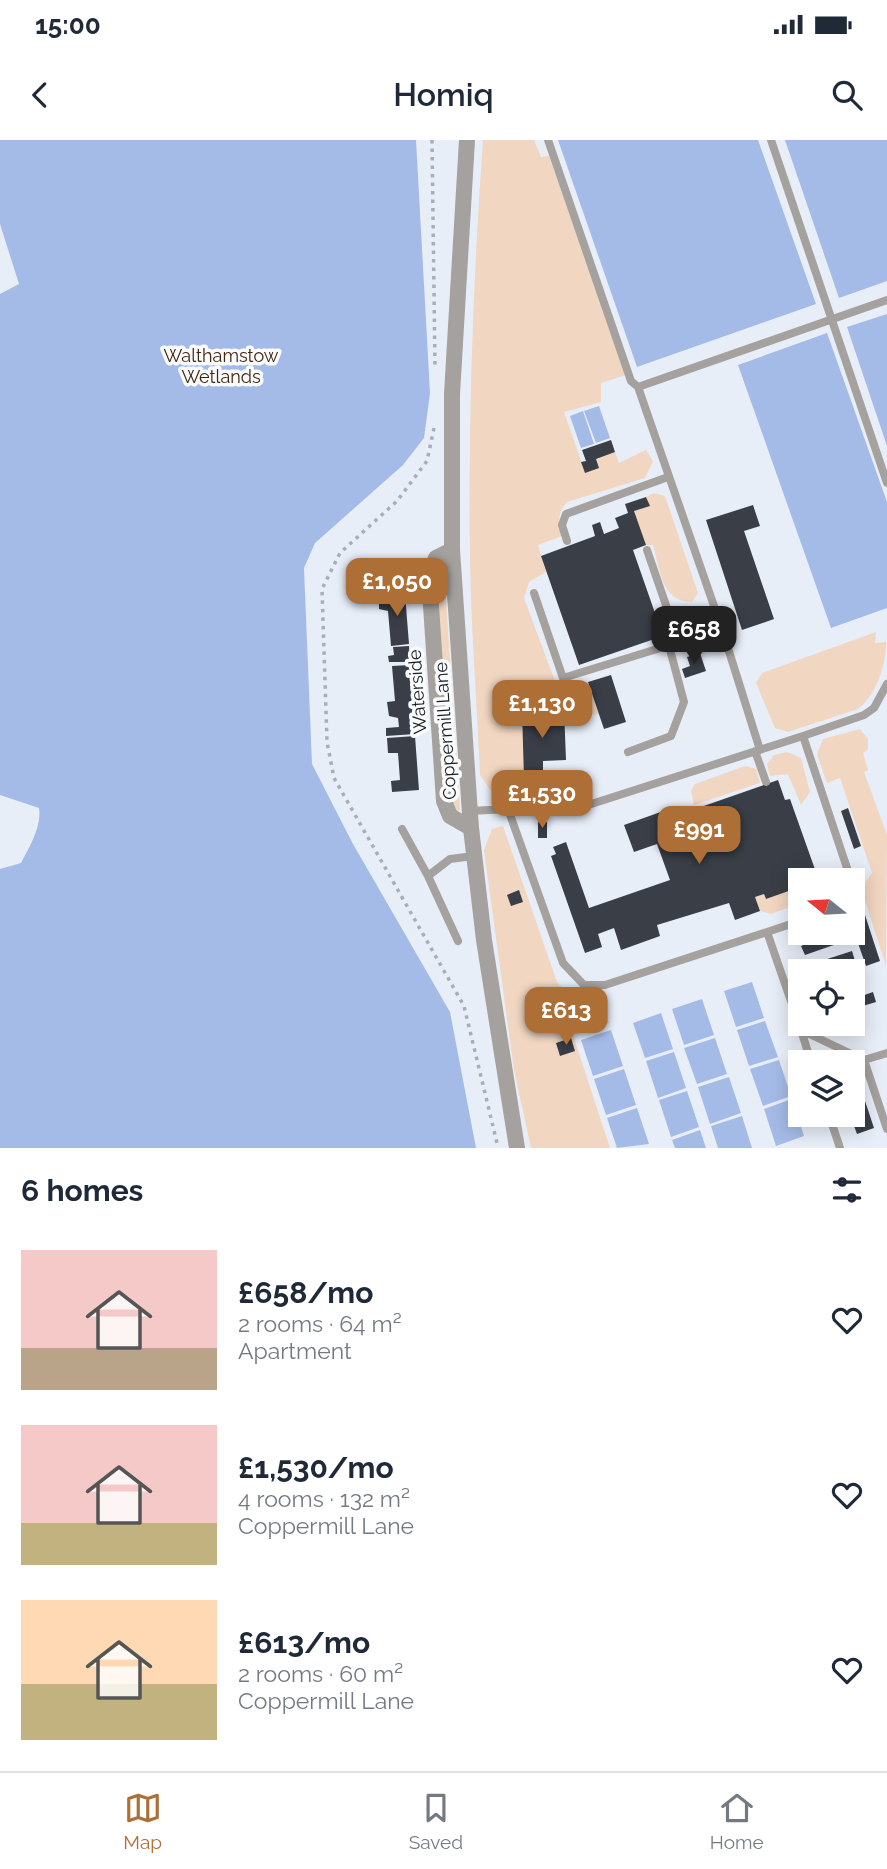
<!DOCTYPE html>
<meta charset="utf-8">
<style>
:root{--surface:#fff;--page:#f6f6f7;--text:#1f2937;--muted:#747a83;--line:#e0e1e3;--accent:#ae6f36}
body{margin:0;font-family:Raleway,sans-serif;background:var(--page);color:var(--text);height:100vh;display:flex;flex-direction:column;font-size:26px;white-space:nowrap}
*{box-sizing:border-box;margin:0}
p{font-size:23px;color:var(--muted)}
.icon{flex:none;width:38px;height:38px;fill:none;stroke:currentColor;stroke-width:2;stroke-linecap:round;stroke-linejoin:round}
.map{position:relative;height:1008px;overflow:hidden}
.panel{display:flex;flex-direction:column;background:var(--surface);flex:1}
.panel>*{flex:none}
.needle{width:46px;rotate:288deg}
.buttons{position:absolute;left:788px;top:728px;display:grid;gap:14px}
.buttons a{display:grid;place-items:center;width:77px;height:77px;border-radius:0px;background:var(--surface);box-shadow:0 4px 18px #0003;font-size:35px}
.price{position:absolute;translate:-50% -60px;padding:0 16px;border-radius:14px;background:var(--accent);color:#fff;font-size:23px;line-height:46px;filter:drop-shadow(0 2px 4px #0008)}
.price::after{content:'';position:absolute;left:50%;top:42px;width:21px;height:16px;margin-left:-10px;background:inherit;clip-path:polygon(0 0,100% 0,50% 100%)}
.price.on{background:#222;color:#fff}
ul{padding:0;list-style:none}
li{display:flex;align-items:center;gap:21px;height:175px;padding:0 21px}
li span{display:grid;place-items:center;flex:none;width:196px;height:140px;border-radius:0px;color:#555}
li>.icon{margin-inline-start:auto}
span .icon{width:84px;height:84px;fill:#fffc;stroke-width:1}
li b{font-size:30px}
h2{display:flex;justify-content:space-between;align-items:center;height:84px;padding:0 21px;font-size:30px}
.status{display:flex;justify-content:space-between;align-items:center;height:49px;padding:0 35px;background:var(--surface);direction:ltr}
.status svg{height:19px;fill:currentColor}
header{display:flex;justify-content:space-between;align-items:center;height:91px;padding:0 21px;background:var(--surface);font-size:32px;font-weight:600}
.tab-bar{display:flex;justify-content:space-around;align-items:center;height:98px;border-top:2px solid var(--line);background:var(--surface);font-size:19px;color:var(--muted)}
.tab-bar a{display:grid;justify-items:center;gap:4px}
.tab-bar .on{color:var(--accent)}
.map>svg:first-child{display:block}
.green{fill:#f1d6c1}
.water{fill:#a5bbe7}
.building{fill:#3a3e47}
.lines{fill:none;stroke-linecap:round;stroke-linejoin:round}
.path{stroke:#a9aeb6;stroke-width:3.5;stroke-dasharray:3.5 5;stroke-linecap:butt}
.lane{stroke:#a5a19e;stroke-width:8}
.street{stroke:#a5a19e;stroke-width:16}
.labels{text-anchor:middle;dominant-baseline:central;stroke-width:7;stroke-linejoin:round;paint-order:stroke}
.park-label{font-size:18px;fill:#42260b;stroke:#fafbfd}
.street-label{font-size:18px;fill:#1a1c20;stroke:#fafbfd}
</style>
<div class="status"><b>15:00</b><svg viewBox="0 0 49 12"><path d="M0 12V9h3v3zM5 12V6h3v6zM10 12V3h3v9zM15 12V0h3v12zM26 1h20v11H26zM47 4h2v5h-2z"/></svg></div>
<header><svg class="icon" aria-label="back" viewBox="0 0 24 24"><path d="M15 5l-7 7 7 7"/></svg>Homiq<svg class="icon" aria-label="search" viewBox="0 0 24 24"><circle cx="10" cy="10" r="6"/><path d="M15 15l6 6"/></svg></header>
<div class="map">
<svg width="887" height="1008" viewBox="0 0 887 1008">
<rect width="100%" height="100%" fill="#e8eef8"/>
<path class="green" d="M483,0h51l7,17 8,-1 77,219 -25,8v19l-37,10 21,60 11,-13 19,-7 4,11 27,-13 7,11 -8,17 -78,24c-10,12 -9,20 -5,34l-24,9 8,27 -17,10 -5,16 32,86 32,-2 11,32 -34,2 -1,-7 -42,2 2,68h19v17l-49,-1 -14,-20c-3,-72 -9,-145 -10,-217 -2,-140 3,-279 13,-418z
M654,353l11,3 33,97 -6,9c-31,0 -32,-33 -39,-57h-7l-12,-34 15,-5 -3,-9z
M439,424l5,6 16,239 -4,5 -5,-2 -16,-244z
M876,492l-1,11 11,-1c0,23 -9,52 -28,67l-70,23 -13,-4 -19,-45 6,-10z
M860,589l8,10v10l-5,4 5,17 -4,2 23,63 -1,131 -25,-78 11,-15 -32,-95 -13,5 -10,-29 6,-15z
M787,612l14,6 9,34 -9,13 -13,-31 -18,2 -3,-12 7,-9z
M745,626l11,3 4,14 -66,22 -3,-14 4,-7z
M503,686l54,156c13,15 24,18 44,18l8,23 -36,12 37,113h-79l-17,-78 -30,-220 8,-21z
M800,747v16l-29,11 -11,-3 -5,-14 9,-3 2,5z"/>
<path class="water" d="M0,0h416l14,253 -6,45 -21,27 -88,78 -11,25 8,196 41,80 97,168 26,136h-476v-279l21,-6c8,-16 21,-36 18,-55l-39,-13v-501l19,-10 -19,-60z
M558,0h200l58,164 -179,63z
M785,0h102v141l-48,17z
M887,174v132l-40,-119z
M827,193l60,169v106l-56,20 -93,-263z
M599,266l11,32 -14,5 -12,-32z
M583,271l11,33 -13,4 -11,-32z
M752,842l12,36 -28,9 -12,-36z
M702,859l12,36 -30,10 -12,-36z
M661,873l12,36 -28,9 -12,-35z
M765,881l13,36 -29,9 -12,-36z
M611,890l12,36 -30,10 -12,-36z
M715,898l12,36 -30,10 -13,-36z
M674,912l12,36 -28,10 -12,-37z
M779,920l12,36 -28,10 -13,-37z
M624,929l12,36 -30,10 -12,-36z
M729,937l12,36 -31,11 -12,-37z
M687,951l12,36 -28,10 -12,-37z
M792,959l12,37 -28,10 -12,-37z
M637,968l12,36 -32,4 -10,-30z
M742,976l10,32h-34l-7,-22z
M700,990l6,18h-31l-3,-8z"/>
<path class="building" d="M611,300l4,12 -19,7 3,9 -14,5 -4,-11 5,-1 -4,-11z
M646,357l4,9 -16,5 12,34 -13,5 30,86 -84,29 -38,-109 54,-20 -3,-11 8,-3 4,12 15,-6 -4,-10 13,-5 -3,-9z
M753,365l7,21 -16,5 30,88 -32,11 -36,-110z
M404,445l1,8 -17,-1v-6z
M405,454l4,50 -18,2 -3,-35 -9,-2v-8l8,-5z
M409,506l1,16h-21l-1,-6 6,-1 -1,-8z
M700,513l6,18 -21,7 -3,-9 8,-3 -3,-9z
M410,525l5,69 -29,2v-8l13,-1 -1,-9 -9,-2 -2,-14 8,-1 -3,-35z
M611,535l15,47 -22,7 -16,-47z
M564,569l2,51 -23,1v18h-19l-2,-68z
M415,596l4,54 -27,2 -1,-11 9,-1 -2,-27h-10l-1,-15z
M778,640l7,20 5,-1 27,76 -8,3 1,2h-10v7l-34,12 -2,-5 -9,3 5,14 -25,9 -6,-17 -72,22 3,11 -39,14 -7,-22 -16,6 4,13 -17,6 -34,-97 5,-2 -3,-7 13,-5 23,66 81,-28 -13,-36 -23,8 -10,-27 48,-17 3,8z
M848,668l13,38 -7,3 -13,-38z
M538,682h9v16h-9z
M519,750l4,12 -12,4 -4,-11z
M865,775l15,46 -14,5 -14,-40v-6z
M834,793h11l3,7 -43,15 -4,-9z
M852,811l3,10 -5,3 -21,7h-19l-1,-5 6,-3z
M859,832l4,10 -11,5v-13z
M873,852l3,10 -20,6 -3,-9z
M571,898l4,13 -15,5 -4,-13z
M865,961l9,27 -17,6 -7,-19 2,-9z"/>
<g class="lines">
<path class="path" d="M432,0l3,228
M434,288l-7,33 -30,40 -57,52 -18,36 5,153 7,36 130,228 33,137"/>
<path class="lane" d="M548,0l83,241 7,6
M771,0l116,343
M567,401l-5,-16 4,-11 102,-37
M647,410l32,93
M534,453l29,85 159,-49
M803,596l48,144
M760,610l-38,-121 -84,-242 249,-87
M755,611l11,31
M628,612l43,-16 13,-34 -15,-56
M508,669l74,-2 221,-71 61,-21 10,-7 13,-24
M470,671l38,-2 55,154 21,22h21l162,-53 34,98 63,30 23,-7
M402,689l26,47 30,65
M428,736l22,-17 24,-3
M767,792l33,-11
M801,890l10,32
M864,920l23,69
M829,975l11,33"/>
<path class="street" d="M467,0l-15,254v156l19,278 13,112 33,208
M452,410l-16,8 -7,18 15,225 6,15 21,12"/>
</g>
<g class="labels">
<g class="park-label">
<text x="221" y="215">Walthamstow<tspan x="221" dy="21">Wetlands</tspan></text>
</g>
<g class="street-label">
<text transform="translate(417 552) rotate(-94)">Waterside</text>
<text transform="translate(445 591) rotate(-94)">Coppermill Lane</text>
</g>
</g>
</svg>
<div class="buttons">
<a><svg class="needle" viewBox="-14 -14 28 28"><path d="M0-13l5 13h-10z" fill="#e53935"/><path d="M0 13l5-13h-10z" fill="#747a83"/></svg></a>
<a><svg class="icon" aria-label="locate" viewBox="0 0 24 24"><circle cx="12" cy="12" r="6"/><path d="M12 2v4M12 18v4M2 12h4M18 12h4"/></svg></a>
<a><svg class="icon" aria-label="layers" viewBox="0 0 24 24"><path d="M12 4l9 5-9 5-9-5zM3 14l9 5 9-5"/></svg></a>
</div>
<b class="price" style="left:397px;top:478px">£1,050</b>
<b class="price on" style="left:694px;top:526px">£658</b>
<b class="price" style="left:542px;top:600px">£1,130</b>
<b class="price" style="left:542px;top:690px">£1,530</b>
<b class="price" style="left:699px;top:726px">£991</b>
<b class="price" style="left:566px;top:907px">£613</b>
</div>
<section class="panel">
<h2>6 homes<svg class="icon" aria-label="filters" viewBox="0 0 24 24"><path d="M4 7h16M4 17h16"/><circle cx="9" cy="7" r="2"/><circle cx="15" cy="17" r="2"/></svg></h2>
<ul>
<li><span style="background:linear-gradient(#f6c9c9 70%,#b9a48a 0)"><svg class="icon" aria-label="home" viewBox="0 0 24 24"><path d="M3 11l9-7 9 7M6 9v11h12V9"/></svg></span><div><b>£658/mo</b><p>2 rooms · 64 m²</p><p>Apartment</p></div><svg class="icon" aria-label="heart" viewBox="0 0 24 24"><path d="M12 20l-8-8c-3-5 5-10 8-4 3-6 11-1 8 4z"/></svg></li>
<li><span style="background:linear-gradient(#f6c9c9 70%,#c2b280 0)"><svg class="icon" aria-label="home" viewBox="0 0 24 24"><path d="M3 11l9-7 9 7M6 9v11h12V9"/></svg></span><div><b>£1,530/mo</b><p>4 rooms · 132 m²</p><p>Coppermill Lane</p></div><svg class="icon" aria-label="heart" viewBox="0 0 24 24"><path d="M12 20l-8-8c-3-5 5-10 8-4 3-6 11-1 8 4z"/></svg></li>
<li><span style="background:linear-gradient(#ffd9b3 60%,#c2b280 0)"><svg class="icon" aria-label="home" viewBox="0 0 24 24"><path d="M3 11l9-7 9 7M6 9v11h12V9"/></svg></span><div><b>£613/mo</b><p>2 rooms · 60 m²</p><p>Coppermill Lane</p></div><svg class="icon" aria-label="heart" viewBox="0 0 24 24"><path d="M12 20l-8-8c-3-5 5-10 8-4 3-6 11-1 8 4z"/></svg></li>
</ul>
</section>
<nav class="tab-bar">
<a class="on"><svg class="icon" aria-label="map" viewBox="0 0 24 24"><path d="M3 6l6-2 6 2 6-2v14l-6 2-6-2-6 2zM9 4v14M15 6v14"/></svg>Map</a>
<a><svg class="icon" aria-label="saved" viewBox="0 0 24 24"><path d="M7 4h10v16l-5-4-5 4z"/></svg>Saved</a>
<a><svg class="icon" aria-label="home" viewBox="0 0 24 24"><path d="M3 11l9-7 9 7M6 9v11h12V9"/></svg>Home</a>
</nav>
